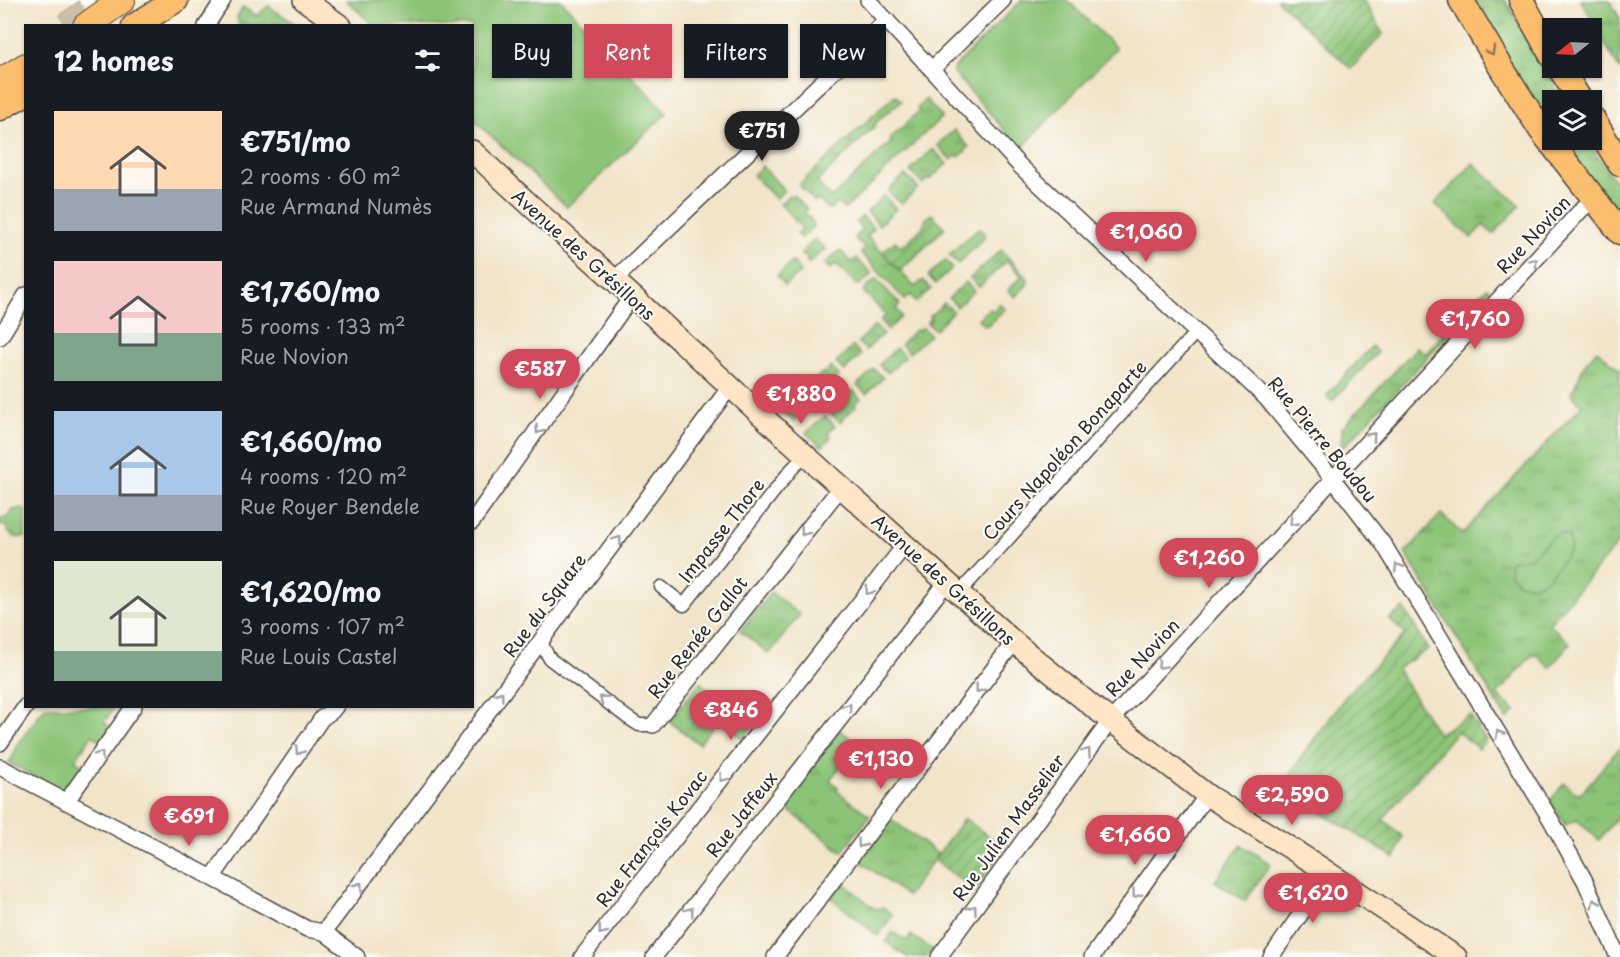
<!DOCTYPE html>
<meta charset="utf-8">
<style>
:root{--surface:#171b24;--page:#20242c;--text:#f1f3f6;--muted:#9ea1a6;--accent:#d1495b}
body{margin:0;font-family:"Playpen Sans",sans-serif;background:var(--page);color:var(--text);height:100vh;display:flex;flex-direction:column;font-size:22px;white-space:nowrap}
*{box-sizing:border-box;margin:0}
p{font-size:20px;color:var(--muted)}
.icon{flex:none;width:33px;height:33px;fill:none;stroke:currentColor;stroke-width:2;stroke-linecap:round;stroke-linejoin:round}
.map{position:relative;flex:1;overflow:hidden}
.sheet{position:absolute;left:24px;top:24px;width:450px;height:684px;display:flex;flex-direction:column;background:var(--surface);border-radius:0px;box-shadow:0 2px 4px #0004}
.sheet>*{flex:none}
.banner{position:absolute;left:492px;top:24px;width:570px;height:54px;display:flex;gap:12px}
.needle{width:39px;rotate:252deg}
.fabs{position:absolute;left:1542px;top:18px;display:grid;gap:12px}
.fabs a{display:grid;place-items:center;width:60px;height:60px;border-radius:0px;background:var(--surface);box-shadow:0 2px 4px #0004;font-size:30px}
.price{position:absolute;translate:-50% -51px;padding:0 14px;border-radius:21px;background:var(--accent);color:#fff;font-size:20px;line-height:39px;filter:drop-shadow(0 2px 3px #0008)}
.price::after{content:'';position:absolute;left:50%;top:36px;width:18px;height:14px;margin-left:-9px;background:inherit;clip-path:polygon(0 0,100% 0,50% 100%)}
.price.on{background:#222;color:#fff}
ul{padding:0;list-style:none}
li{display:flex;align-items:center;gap:18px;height:150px;padding:0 30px}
li span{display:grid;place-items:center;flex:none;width:168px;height:120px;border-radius:0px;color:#555}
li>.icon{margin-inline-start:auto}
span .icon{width:72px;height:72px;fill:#fffc;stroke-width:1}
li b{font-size:26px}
h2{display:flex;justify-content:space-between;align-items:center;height:72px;padding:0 30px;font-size:26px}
.chip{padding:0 21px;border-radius:0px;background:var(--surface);box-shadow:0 2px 4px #0004;font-size:21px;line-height:54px}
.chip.on{background:var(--accent);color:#fff}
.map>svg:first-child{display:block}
.grass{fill:url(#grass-tufts);stroke:#5c7851;stroke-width:1.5}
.park{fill:#8cc477;stroke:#5c7851;stroke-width:1.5}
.garden{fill:url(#garden-furrows);stroke:#5c7851;stroke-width:1.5}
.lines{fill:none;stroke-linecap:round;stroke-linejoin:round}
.trunk-tunnel{stroke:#cabfa9;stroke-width:26;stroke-dasharray:26 13;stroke-linecap:butt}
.pedestrian-casing{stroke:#494743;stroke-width:15}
.minor-casing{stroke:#494743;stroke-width:18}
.secondary-casing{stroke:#494743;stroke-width:24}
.primary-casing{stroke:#494743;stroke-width:27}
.trunk-casing{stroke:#494743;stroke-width:28}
.pedestrian{stroke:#fff;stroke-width:12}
.minor{stroke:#fff;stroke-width:15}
.secondary{stroke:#fde5c5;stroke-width:21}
.primary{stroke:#fbbd6e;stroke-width:24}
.trunk{stroke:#fbbd6e;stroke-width:26}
.oneway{stroke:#93744c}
.oneway2{stroke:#a0a0a0}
.labels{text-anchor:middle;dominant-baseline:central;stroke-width:4.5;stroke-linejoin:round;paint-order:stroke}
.street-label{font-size:18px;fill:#2b2b2b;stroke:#fdfcf7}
</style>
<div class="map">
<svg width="1620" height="957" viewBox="0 0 1620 957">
<defs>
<pattern id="grass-tufts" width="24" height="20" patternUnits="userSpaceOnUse" patternTransform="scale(1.5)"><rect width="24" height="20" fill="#8cc477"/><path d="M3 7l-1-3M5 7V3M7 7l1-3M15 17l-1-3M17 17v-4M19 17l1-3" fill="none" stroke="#739f62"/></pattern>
<pattern id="garden-furrows" width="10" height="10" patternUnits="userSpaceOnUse" patternTransform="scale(1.5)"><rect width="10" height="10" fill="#8cc477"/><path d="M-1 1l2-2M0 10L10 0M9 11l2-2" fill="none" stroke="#739f62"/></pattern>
</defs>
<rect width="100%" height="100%" fill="#fdfcf7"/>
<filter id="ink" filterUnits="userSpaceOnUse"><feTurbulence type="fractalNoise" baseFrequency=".0167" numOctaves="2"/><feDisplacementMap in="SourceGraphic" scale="12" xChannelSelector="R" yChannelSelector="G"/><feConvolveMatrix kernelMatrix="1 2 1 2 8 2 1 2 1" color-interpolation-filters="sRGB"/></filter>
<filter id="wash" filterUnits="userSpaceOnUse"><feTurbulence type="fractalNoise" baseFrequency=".008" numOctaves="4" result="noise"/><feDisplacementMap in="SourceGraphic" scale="24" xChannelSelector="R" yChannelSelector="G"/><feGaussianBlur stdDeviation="1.35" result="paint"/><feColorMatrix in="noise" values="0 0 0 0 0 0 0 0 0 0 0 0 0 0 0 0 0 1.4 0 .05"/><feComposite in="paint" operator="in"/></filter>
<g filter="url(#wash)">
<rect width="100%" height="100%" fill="#f2e4c9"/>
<path class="grass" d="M1471,0h34l58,100h-11v31z
M1581,0h28l11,18v53z
M268,6l29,19h-58l-2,-8 6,-10 14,9z
M895,95l6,6 -26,22 1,2 -59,57 14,16 61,-57 -2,-2 29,-28 -2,-3 9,-9 16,18 -97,92 -8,-6 -8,7 -12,-11 -2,3 -14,-15 -1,-3z
M954,130l15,17 -10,10 -2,-2 -6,5 -14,-15z
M1559,140h28l33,49v29z
M933,149l14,15 -18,16 -1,-1 -6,5 -12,-13z
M1473,163l47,43 -27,28 -10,-9 -12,13 -36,-34z
M762,166l22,24 -8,9 -23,-24z
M905,175l13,13 -17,16 -13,-13z
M789,195l2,2 2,-2 14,14 -3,3 10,11v3l-13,12 -4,-4 5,-6 -22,-24z
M884,195l12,14 -17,16 -12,-13z
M862,216l12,13 -7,7 48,51 8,-7 8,9 -14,13 -7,-7 -5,5 -44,-47 4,-4 -10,-11 7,-8 -6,-8z
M978,228l7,6v3l-27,27 -9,-9z
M815,239l10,9v1l-16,14 -2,-1 1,-3 -3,-3h-3l-1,-3z
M1001,250l27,29 -1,6 -12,12 -7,-7 14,-14 -15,-15 -28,26 -9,-9z
M839,251l3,1 9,10 5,-4 16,16 -14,12 -22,-22 -6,5 -5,-5z
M945,260l7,8 -16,16 -8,-8z
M792,262h1l8,10 -16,13 -8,-9z
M876,279l24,25 -4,5 5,6v2l-13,13 -8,-9 6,-6 -23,-24z
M966,282l8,9 -17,16 -8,-9z
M1487,287l3,3 -149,160 1,-22 75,-81 8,7z
M944,303l9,8 -18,19 -8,-7 4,-4 -1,-3z
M999,303l6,6 -16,15 -5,2 -6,-7 11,-11 3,3h2z
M875,326l8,8 -17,16 -8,-8z
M922,327l8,8 -21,18 -8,-9 14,-14 3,1z
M853,346l8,9 -17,16 -8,-8z
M1372,346l5,6 -1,2 -44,47 -6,-5z
M896,348l9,9 -17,16 -9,-8z
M1597,350l23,20v171l-71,83 21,19 -20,25 -13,-13 -6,1 -34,39 18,16 -8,9 -102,-167 36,-39 21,20 120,-129 -11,-11 14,-30z
M831,367l8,9 -27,26 -10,-10 21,-20 2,2z
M874,369l9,9 -17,16 -9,-9z
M853,390l8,9 -6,5 1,2 -16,16 -11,-10z
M797,396l10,10 -8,7 -5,9 -15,-14 9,-8 3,2z
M825,416l10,10 -7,7 3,4 -9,10 -16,-14z
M771,592l29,23 -31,39 -29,-23z
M700,682l54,43 -11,14 -25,-19 -19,24 -30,-23z
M840,730l18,14 -28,36 9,8 -3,2 34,26 -28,36 -60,-47z
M1620,747v67l-21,26 -22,-20 -12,5 -15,-24 14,-18 12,10 6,-1z
M891,819l47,35 -31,42 -47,-35z
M1241,845l30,19 -26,37 -30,-20z
M843,883l33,26 7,-2 10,8 -15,21 -47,-38z
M893,932l12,8h2l4,-5 22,15 -6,7h-20l-21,-15z"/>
<path class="park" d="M346,0h215l106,113 -100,94 -94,-88 -1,-93 -99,-1z
M1022,0h45l49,48 -95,101 -68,-77 1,-5z
M20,508l5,1v28c-9,2 -16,-2 -20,-12l-5,1v-8h7l4,-7z
M1561,533l7,3 3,10 -4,9 -21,25 -13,6 -14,-3 -9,-9 -1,-9 3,-5h11l8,-3 21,-20z
M45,707h70l-11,15 8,6 -10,14 -10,-7 -17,25 9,6 -19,24 -4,1 -52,-28 5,-9 3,-9z"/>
<path class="garden" d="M1277,0h56l4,2 1,-2h26l19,34 -32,35z
M932,214l13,14 -45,43 -18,-19 13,-11 7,6 20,-19 4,-9z
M1404,608l24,41 -31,20 41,65 32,-19 16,25 -8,9 -21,-18 -74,88 20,18 -8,21 -114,-70 28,-42 37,-50 59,-62 -16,-15z
M964,818l41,30 -30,42 -41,-30z"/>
</g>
<g filter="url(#ink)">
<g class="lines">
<path class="trunk-tunnel" d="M65,26l37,-26"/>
<g class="pedestrian-casing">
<path id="pedestrian" d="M661,587l23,18 107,-135 14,-15
M959,593l237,-261
M543,638v9l7,12 78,59 11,7h14"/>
</g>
<g class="minor-casing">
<path id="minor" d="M868,0l152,166 246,232 67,81 51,66 167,275 34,61 33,76
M206,26l17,-26
M932,69l71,-69
M614,280l273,-260
M0,337l26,-42
M472,522l160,-226
M653,725l188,-238
M0,743l26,-37
M0,767l224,117 83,45 17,3 33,25
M66,802l68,-96
M212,878l110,-160 10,-7 4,-5
M324,932l406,-545
M582,957l323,-412
M654,957l293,-375
M775,957l239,-315
M939,957l171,-236 472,-512 13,-10
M1092,957l115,-162
M1271,957l58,-84"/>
</g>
<g class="secondary-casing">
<path id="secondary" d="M304,0l37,26
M472,151l57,53 103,92 139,128 134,121 109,97 78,64 115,89 105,67 144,95"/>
</g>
<g class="primary-casing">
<path id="primary" d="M1461,0l41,69 39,61 79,102
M1521,0l31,56
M134,26l42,-26
M1560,68l20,32
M0,108l26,-15
M1592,118l28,46"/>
</g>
<g class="trunk-casing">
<path id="trunk" d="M86,26l36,-26
M0,82l26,-16"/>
</g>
<use href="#pedestrian" class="pedestrian"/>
<use href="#minor" class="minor"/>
<use href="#secondary" class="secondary"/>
<use href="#primary" class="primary"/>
<use href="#trunk" class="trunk"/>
</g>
<defs><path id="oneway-chevron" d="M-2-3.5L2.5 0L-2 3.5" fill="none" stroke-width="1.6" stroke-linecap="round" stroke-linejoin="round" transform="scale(1.5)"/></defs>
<use class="oneway" href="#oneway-chevron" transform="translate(1491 51) rotate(60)"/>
<g class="oneway2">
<use href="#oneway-chevron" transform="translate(1534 262) rotate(-47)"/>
<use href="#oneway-chevron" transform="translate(539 430) rotate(125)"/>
<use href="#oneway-chevron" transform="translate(1372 436) rotate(-47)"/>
<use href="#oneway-chevron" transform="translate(1293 522) rotate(133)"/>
<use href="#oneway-chevron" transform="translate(804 532) rotate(128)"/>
<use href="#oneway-chevron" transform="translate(618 540) rotate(-54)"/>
<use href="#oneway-chevron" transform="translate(1398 567) rotate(-122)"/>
<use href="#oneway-chevron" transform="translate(869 591) rotate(128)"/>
<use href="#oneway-chevron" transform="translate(1161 665) rotate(133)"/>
<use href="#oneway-chevron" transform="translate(979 689) rotate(127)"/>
<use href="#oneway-chevron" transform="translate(500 695) rotate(-53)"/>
<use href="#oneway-chevron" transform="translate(603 699) rotate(-143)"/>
<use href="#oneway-chevron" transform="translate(848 707) rotate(-52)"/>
<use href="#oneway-chevron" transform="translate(1499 734) rotate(-121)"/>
<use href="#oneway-chevron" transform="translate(299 751) rotate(124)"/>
<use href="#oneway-chevron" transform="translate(1087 752) rotate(-54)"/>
<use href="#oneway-chevron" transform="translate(100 755) rotate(-55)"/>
<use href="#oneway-chevron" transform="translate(723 778) rotate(128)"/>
<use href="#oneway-chevron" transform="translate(861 844) rotate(127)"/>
<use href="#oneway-chevron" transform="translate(359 886) rotate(-53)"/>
<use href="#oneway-chevron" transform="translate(1136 894) rotate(125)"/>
<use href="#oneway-chevron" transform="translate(1595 903) rotate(-114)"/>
<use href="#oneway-chevron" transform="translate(973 909) rotate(-54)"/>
<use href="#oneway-chevron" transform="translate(690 911) rotate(-52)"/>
<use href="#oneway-chevron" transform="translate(602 931) rotate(128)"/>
</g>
</g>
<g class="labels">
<g class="street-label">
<text transform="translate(1533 234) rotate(-47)">Rue Novion</text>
<text transform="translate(584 254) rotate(42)">Avenue des Grésillons</text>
<text transform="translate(1323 439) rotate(50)">Rue Pierre Boudou</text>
<text transform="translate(1064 450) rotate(-48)">Cours Napoléon Bonaparte</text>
<text transform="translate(721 530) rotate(-52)">Impasse Thore</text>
<text transform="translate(944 579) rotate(42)">Avenue des Grésillons</text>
<text transform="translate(544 605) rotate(-53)">Rue du Square</text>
<text transform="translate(697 637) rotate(-52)">Rue Renée Gallot</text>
<text transform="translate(1142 657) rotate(-47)">Rue Novion</text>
<text transform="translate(741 814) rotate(-52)">Rue Jaffeux</text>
<text transform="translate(1008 827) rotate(-54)">Rue Julien Masselier</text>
<text transform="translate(651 838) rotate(-52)">Rue François Kovac</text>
</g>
</g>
</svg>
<div class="fabs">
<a><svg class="needle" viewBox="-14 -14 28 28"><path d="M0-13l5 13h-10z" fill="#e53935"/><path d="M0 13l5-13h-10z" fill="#9ea1a6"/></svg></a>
<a><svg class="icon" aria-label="layers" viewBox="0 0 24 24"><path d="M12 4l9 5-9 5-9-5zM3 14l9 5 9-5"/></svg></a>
</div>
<b class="price on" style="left:762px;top:162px">€751</b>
<b class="price" style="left:1146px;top:263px">€1,060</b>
<b class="price" style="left:1475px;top:350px">€1,760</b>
<b class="price" style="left:540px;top:400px">€587</b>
<b class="price" style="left:801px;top:425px">€1,880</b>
<b class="price" style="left:1209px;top:589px">€1,260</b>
<b class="price" style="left:731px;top:741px">€846</b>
<b class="price" style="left:881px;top:790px">€1,130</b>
<b class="price" style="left:1292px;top:826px">€2,590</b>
<b class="price" style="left:189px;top:847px">€691</b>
<b class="price" style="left:1135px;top:866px">€1,660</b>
<b class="price" style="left:1313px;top:924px">€1,620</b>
<div class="banner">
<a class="chip">Buy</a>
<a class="chip on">Rent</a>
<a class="chip">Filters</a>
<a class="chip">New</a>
</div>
<section class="sheet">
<h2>12 homes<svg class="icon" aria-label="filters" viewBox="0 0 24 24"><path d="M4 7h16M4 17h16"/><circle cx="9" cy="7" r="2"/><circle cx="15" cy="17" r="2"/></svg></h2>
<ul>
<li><span style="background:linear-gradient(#ffd9b3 65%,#9aa5b1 0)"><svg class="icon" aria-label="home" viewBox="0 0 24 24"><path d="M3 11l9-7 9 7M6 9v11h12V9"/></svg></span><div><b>€751/mo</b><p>2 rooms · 60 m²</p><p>Rue Armand Numès</p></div></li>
<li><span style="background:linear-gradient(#f6c9c9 60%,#7fa58c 0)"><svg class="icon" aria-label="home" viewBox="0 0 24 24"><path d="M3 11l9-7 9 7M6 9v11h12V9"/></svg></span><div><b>€1,760/mo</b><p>5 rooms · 133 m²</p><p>Rue Novion</p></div></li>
<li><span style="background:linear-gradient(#a9c7e8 70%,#9aa5b1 0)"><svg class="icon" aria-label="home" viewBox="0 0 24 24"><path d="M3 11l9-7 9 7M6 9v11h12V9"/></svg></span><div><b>€1,660/mo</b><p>4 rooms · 120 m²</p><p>Rue Royer Bendele</p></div></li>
<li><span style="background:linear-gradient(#dfe7d0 75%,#7fa58c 0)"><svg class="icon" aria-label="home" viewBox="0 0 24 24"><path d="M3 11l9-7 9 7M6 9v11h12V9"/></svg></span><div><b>€1,620/mo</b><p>3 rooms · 107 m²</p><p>Rue Louis Castel</p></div></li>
</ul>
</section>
</div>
